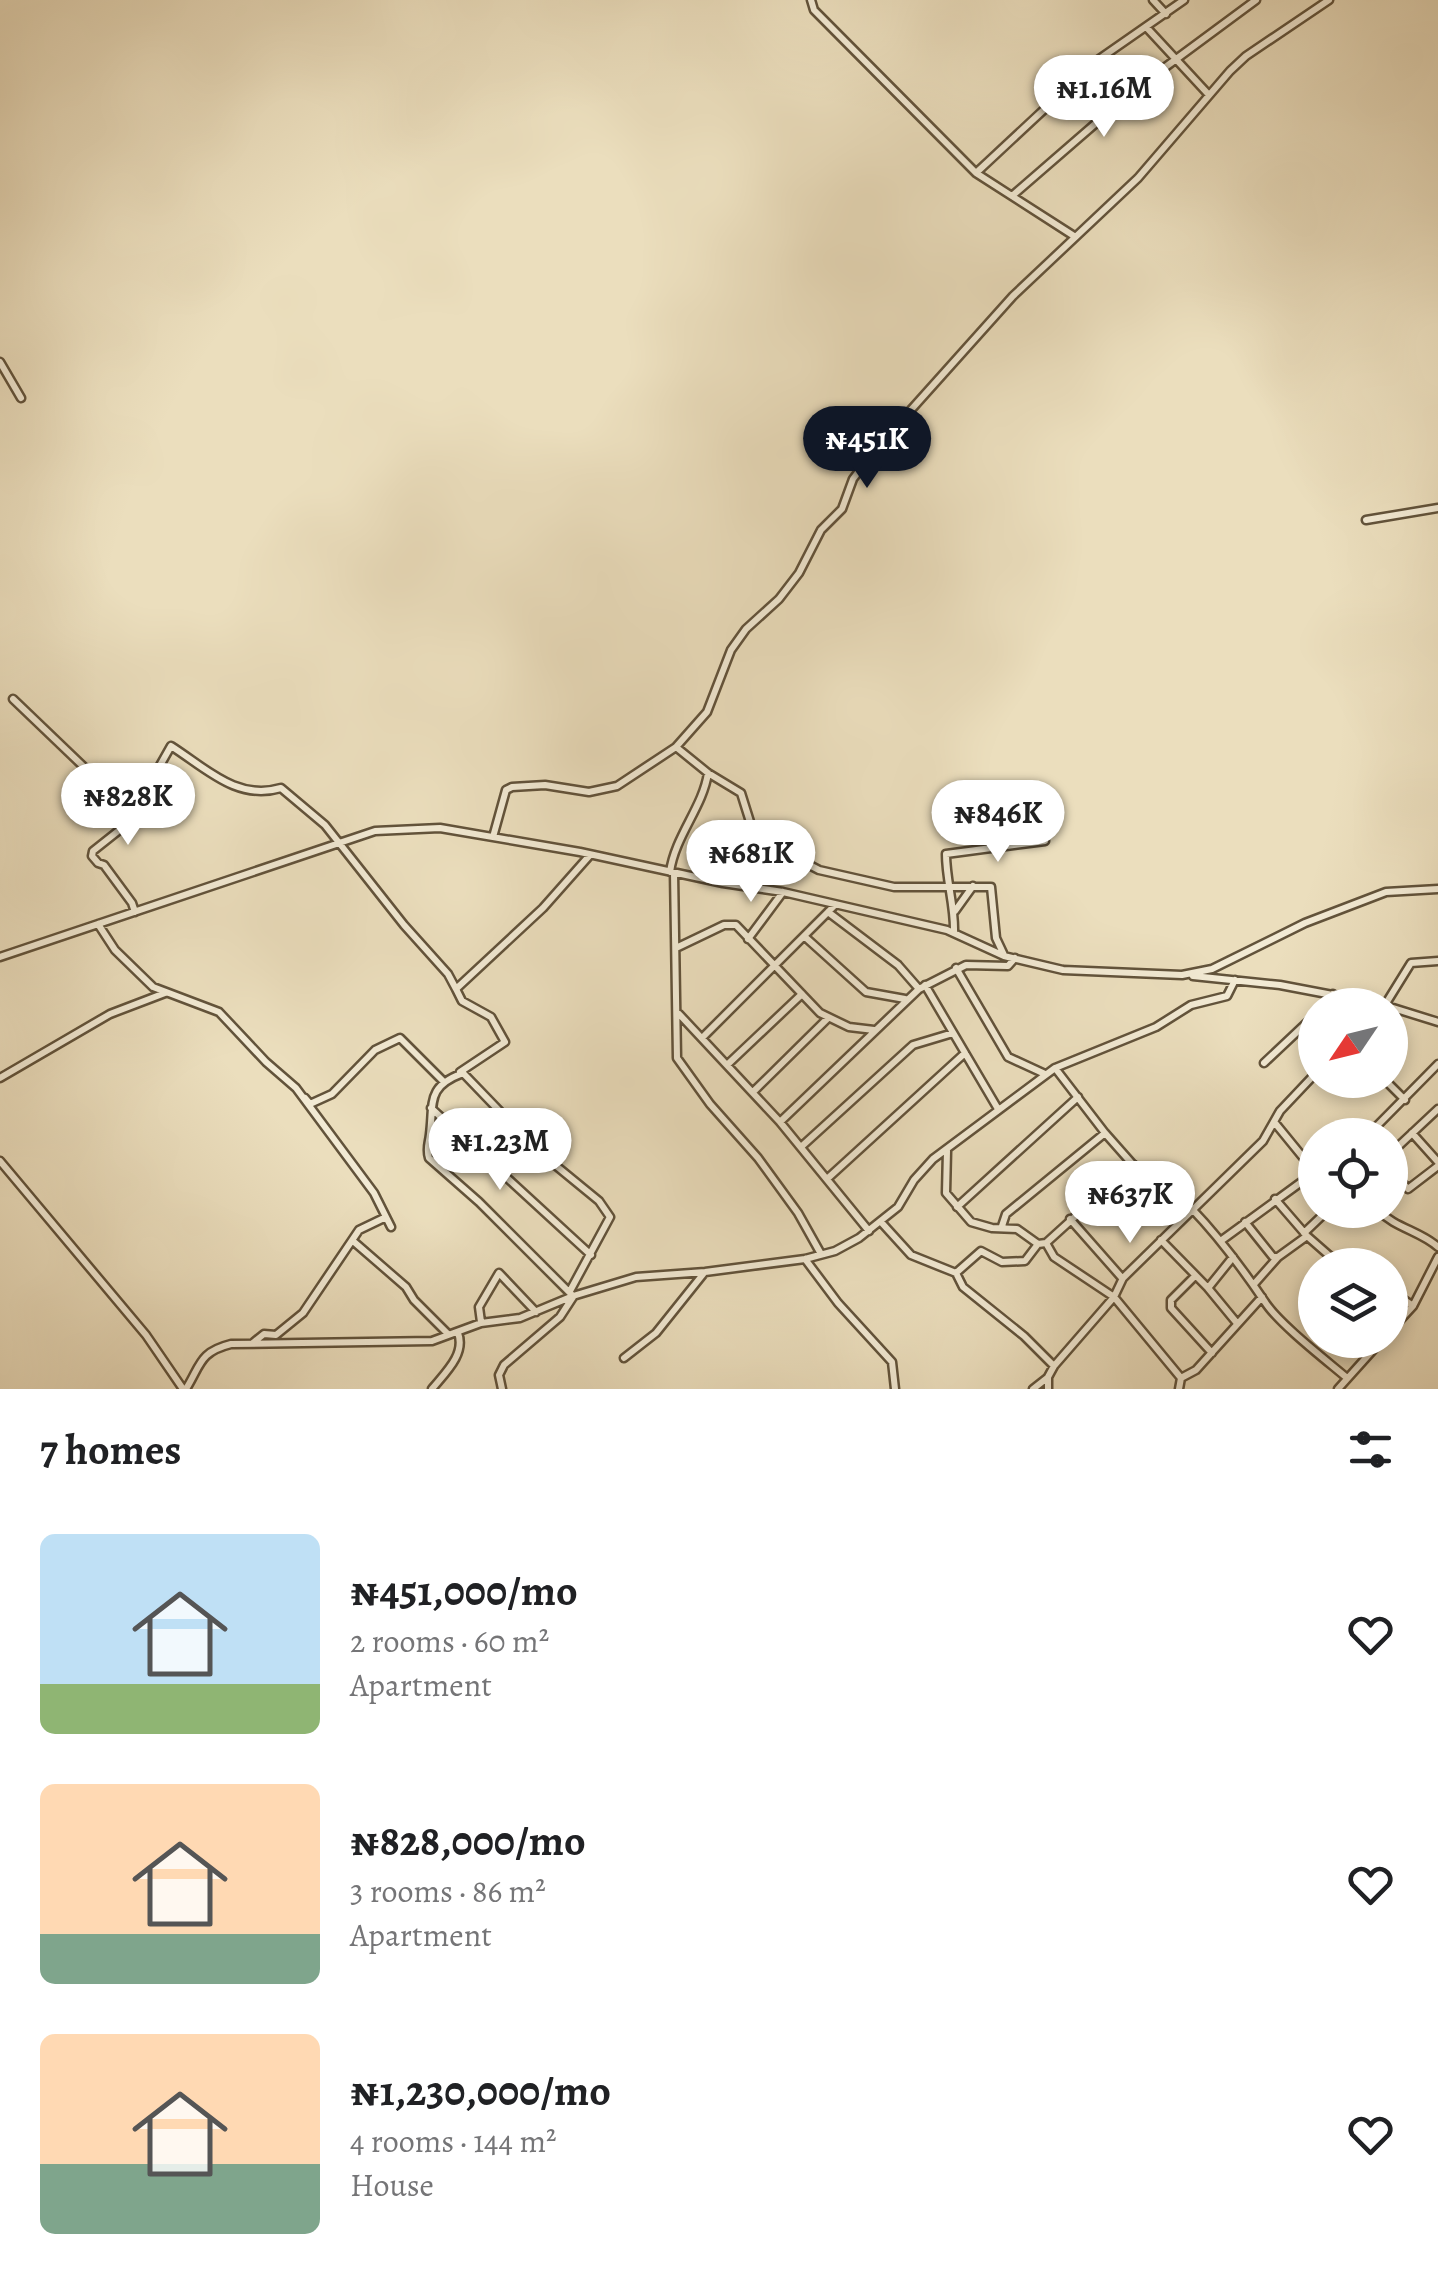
<!DOCTYPE html>
<meta charset="utf-8">
<style>
:root{--surface:#fff;--page:#f6f6f6;--text:#202124;--muted:#757577;--accent:#111827}
body{margin:0;font-family:Alegreya,serif;background:var(--page);color:var(--text);height:100vh;display:flex;flex-direction:column;font-size:38px;white-space:nowrap}
*{box-sizing:border-box;margin:0}
p{font-size:32px;color:var(--muted)}
.icon{flex:none;width:55px;height:55px;fill:none;stroke:currentColor;stroke-width:2;stroke-linecap:round;stroke-linejoin:round}
.map{position:relative;height:1389px;overflow:hidden}
.drawer{display:flex;flex-direction:column;background:var(--surface);flex:1}
.drawer>*{flex:none}
.needle{width:65px;rotate:235deg}
.tools{position:absolute;left:1298px;top:988px;display:grid;gap:20px}
.tools a{display:grid;place-items:center;width:110px;height:110px;border-radius:50%;background:var(--surface);box-shadow:0 5px 15px #0003;font-size:50px}
.price{position:absolute;translate:-50% -85px;padding:0 22px;border-radius:35px;background:#fff;color:#222;font-size:32px;line-height:65px;filter:drop-shadow(0 2px 5px #0008)}
.price::after{content:'';position:absolute;left:50%;top:60px;width:30px;height:22px;margin-left:-15px;background:inherit;clip-path:polygon(0 0,100% 0,50% 100%)}
.price.selected{background:var(--accent);color:#fff}
ul{padding:0;list-style:none}
li{display:flex;align-items:center;gap:30px;height:250px;padding:0 40px}
li span{display:grid;place-items:center;flex:none;width:280px;height:200px;border-radius:15px;color:#555}
li>.icon{margin-inline-start:auto}
span .icon{width:120px;height:120px;fill:#fffc;stroke-width:1}
li b{font-size:42px}
h2{display:flex;justify-content:space-between;align-items:center;height:120px;padding:0 40px;font-size:42px}
.map>svg:first-child{display:block}
.lines{fill:none;stroke-linecap:round;stroke-linejoin:round}
.street-casing{stroke:#62533b;stroke-width:11}
.street{stroke:#f2ead4;stroke-width:6}
</style>
<div class="map">
<svg width="1438" height="1389" viewBox="0 0 1438 1389">
<rect width="100%" height="100%" fill="#ebdebd"/>
<filter id="stains"><feTurbulence type="fractalNoise" baseFrequency=".002" numOctaves="4"/><feColorMatrix values="0 0 0 0 .2 0 0 0 0 .09 0 0 0 0 .02 0 0 0 .5 -.17"/></filter>
<radialGradient id="worn" r=".72"><stop offset=".6" stop-color="#630" stop-opacity="0"/><stop offset="1" stop-color="#630" stop-opacity=".3"/></radialGradient>
<g class="lines">
<g class="street-casing">
<path id="street" d="M811,0l3,10 162,163 98,63
M1153,0l13,14
M1147,28l62,67
M976,173l119,-111 89,-62
M1012,196l121,-105 123,-91
M0,362l21,36
M1366,520l72,-12
M13,699l121,116
M676,747l32,26 33,20 10,32 41,31 27,14 75,17h97l5,51 8,17
M493,837l13,-47 6,-3 33,-2 44,7 28,-6 59,-39 31,-35 24,-62 15,-21 33,-30 20,-26 22,-43 21,-21 11,-30 22,-29 138,-154 125,-118 92,-107 16,-15 83,-56
M670,872c5,-36 33,-65 38,-99
M674,873l3,185 33,46 48,54 40,55 23,41
M955,911l18,-25
M135,912l-3,-9 -28,-38 -6,-2 -6,-7 1,-5 34,-27 44,-78c36,23 66,55 110,42l44,37 79,100 44,49 8,15
M828,912l70,53 21,24
M98,924l17,26 38,37 66,25 47,50 30,26 78,105 17,34
M954,933c1,-27 -8,-52 -8,-79l99,-13
M804,936l62,56 39,7
M748,939l35,-47
M676,948l48,-23h12l84,88 29,14 25,3
M0,957l375,-126 65,-3 140,24 143,31 60,9 164,38 57,26 59,14 119,5 30,-6 93,-46 81,-31 52,-3
M956,968l52,89 37,17
M1193,976l87,9 105,20
M925,985l73,124
M1328,1005l5,-11
M1385,1005l26,-42 27,-2
M1390,1007l48,15
M679,1014l101,108 89,109
M702,1038l133,-133
M1264,1063l51,-48
M727,1065l75,-71
M1055,1068l50,65 76,86
M460,1072l45,-30 -14,-25 -29,-16 -6,-12 87,-81 47,-53
M0,1078l110,-64 55,-21
M1385,1080l20,20
M753,1092l75,-74
M305,1098l5,6 22,-10 43,-44 25,-12 44,44
M431,1108l160,147
M780,1122l139,-133 47,-24 42,1 7,-8
M1412,1133l26,29
M1368,1135l70,-71
M801,1147l112,-102 40,-12
M947,1151l-1,42 25,29 21,6 25,1 21,15 8,-1 8,14 60,40 67,81 -2,11
M478,1152l30,-30
M1390,1154l48,-45
M0,1161l146,174 37,54
M1390,1169l18,20 30,-23
M827,1179l138,-126
M1275,1199l32,37 33,29
M957,1207l121,-110
M1192,1209c28,29 50,59 73,93 13,21 62,59 82,76
M1378,1210c17,18 42,21 60,37
M1070,1219l52,59
M881,1222l30,33 45,18 7,14 61,49 30,30
M1245,1222l28,35h4
M1002,1226l4,-12 99,-81
M1304,1233l24,-23
M1161,1240l47,48 25,-31
M1222,1240l93,-68 -40,-49
M353,1241l53,46 8,13 34,34
M1046,1243l87,-79
M805,1259l33,44 54,59 3,27
M956,1273l25,-22 21,11 23,-1 13,-17
M1194,1277l-23,23v8l41,45
M1255,1283l23,-26 29,-21
M1208,1288l28,34
M1390,1290l23,16
M570,1291l40,-74 -11,-16 -61,-50 -75,-78c-37,14 -29,29 -33,61 -1,10 -4,14 -1,24l50,44 94,94
M481,1322l-2,-15 20,-34 37,39
M1390,1331l23,-25 25,-49
M254,1342l10,-8 12,1 27,-22 56,-83 25,-12
M624,1358l32,-25 48,-60
M1181,1378l15,-8 66,-73
M186,1389c15,-24 13,-37 45,-45l201,-3 49,-18 39,-5 53,-22 63,-19 69,-5 100,-13 30,-8 24,-13 39,-31 16,-27 19,-21 122,-91 101,-41 35,-22 36,-9 8,-16
M432,1389c13,-16 34,-35 26,-56
M502,1389l-3,-14 5,-10 56,-48 13,-20
M1033,1389l14,-11
M1048,1389v-12l6,-11 60,-69 9,-19 140,-137 17,-30 35,-37
M1338,1389l44,-49"/>
</g>
<use href="#street" class="street"/>
</g>
<rect width="100%" height="100%" filter="url(#stains)"/>
<rect width="100%" height="100%" fill="url(#worn)"/>
</svg>
<div class="tools">
<a><svg class="needle" viewBox="-14 -14 28 28"><path d="M0-13l5 13h-10z" fill="#e53935"/><path d="M0 13l5-13h-10z" fill="#757577"/></svg></a>
<a><svg class="icon" aria-label="locate" viewBox="0 0 24 24"><circle cx="12" cy="12" r="6"/><path d="M12 2v4M12 18v4M2 12h4M18 12h4"/></svg></a>
<a><svg class="icon" aria-label="layers" viewBox="0 0 24 24"><path d="M12 4l9 5-9 5-9-5zM3 14l9 5 9-5"/></svg></a>
</div>
<b class="price" style="left:1104px;top:140px">₦1.16M</b>
<b class="price selected" style="left:867px;top:491px">₦451K</b>
<b class="price" style="left:128px;top:848px">₦828K</b>
<b class="price" style="left:998px;top:865px">₦846K</b>
<b class="price" style="left:751px;top:905px">₦681K</b>
<b class="price" style="left:500px;top:1193px">₦1.23M</b>
<b class="price" style="left:1130px;top:1246px">₦637K</b>
</div>
<section class="drawer">
<h2>7 homes<svg class="icon" aria-label="filters" viewBox="0 0 24 24"><path d="M4 7h16M4 17h16"/><circle cx="9" cy="7" r="2"/><circle cx="15" cy="17" r="2"/></svg></h2>
<ul>
<li><span style="background:linear-gradient(#bfe0f5 75%,#8fb573 0)"><svg class="icon" aria-label="home" viewBox="0 0 24 24"><path d="M3 11l9-7 9 7M6 9v11h12V9"/></svg></span><div><b>₦451,000/mo</b><p>2 rooms · 60 m²</p><p>Apartment</p></div><svg class="icon" aria-label="heart" viewBox="0 0 24 24"><path d="M12 20l-8-8c-3-5 5-10 8-4 3-6 11-1 8 4z"/></svg></li>
<li><span style="background:linear-gradient(#ffd9b3 75%,#7fa58c 0)"><svg class="icon" aria-label="home" viewBox="0 0 24 24"><path d="M3 11l9-7 9 7M6 9v11h12V9"/></svg></span><div><b>₦828,000/mo</b><p>3 rooms · 86 m²</p><p>Apartment</p></div><svg class="icon" aria-label="heart" viewBox="0 0 24 24"><path d="M12 20l-8-8c-3-5 5-10 8-4 3-6 11-1 8 4z"/></svg></li>
<li><span style="background:linear-gradient(#ffd9b3 65%,#7fa58c 0)"><svg class="icon" aria-label="home" viewBox="0 0 24 24"><path d="M3 11l9-7 9 7M6 9v11h12V9"/></svg></span><div><b>₦1,230,000/mo</b><p>4 rooms · 144 m²</p><p>House</p></div><svg class="icon" aria-label="heart" viewBox="0 0 24 24"><path d="M12 20l-8-8c-3-5 5-10 8-4 3-6 11-1 8 4z"/></svg></li>
</ul>
</section>
